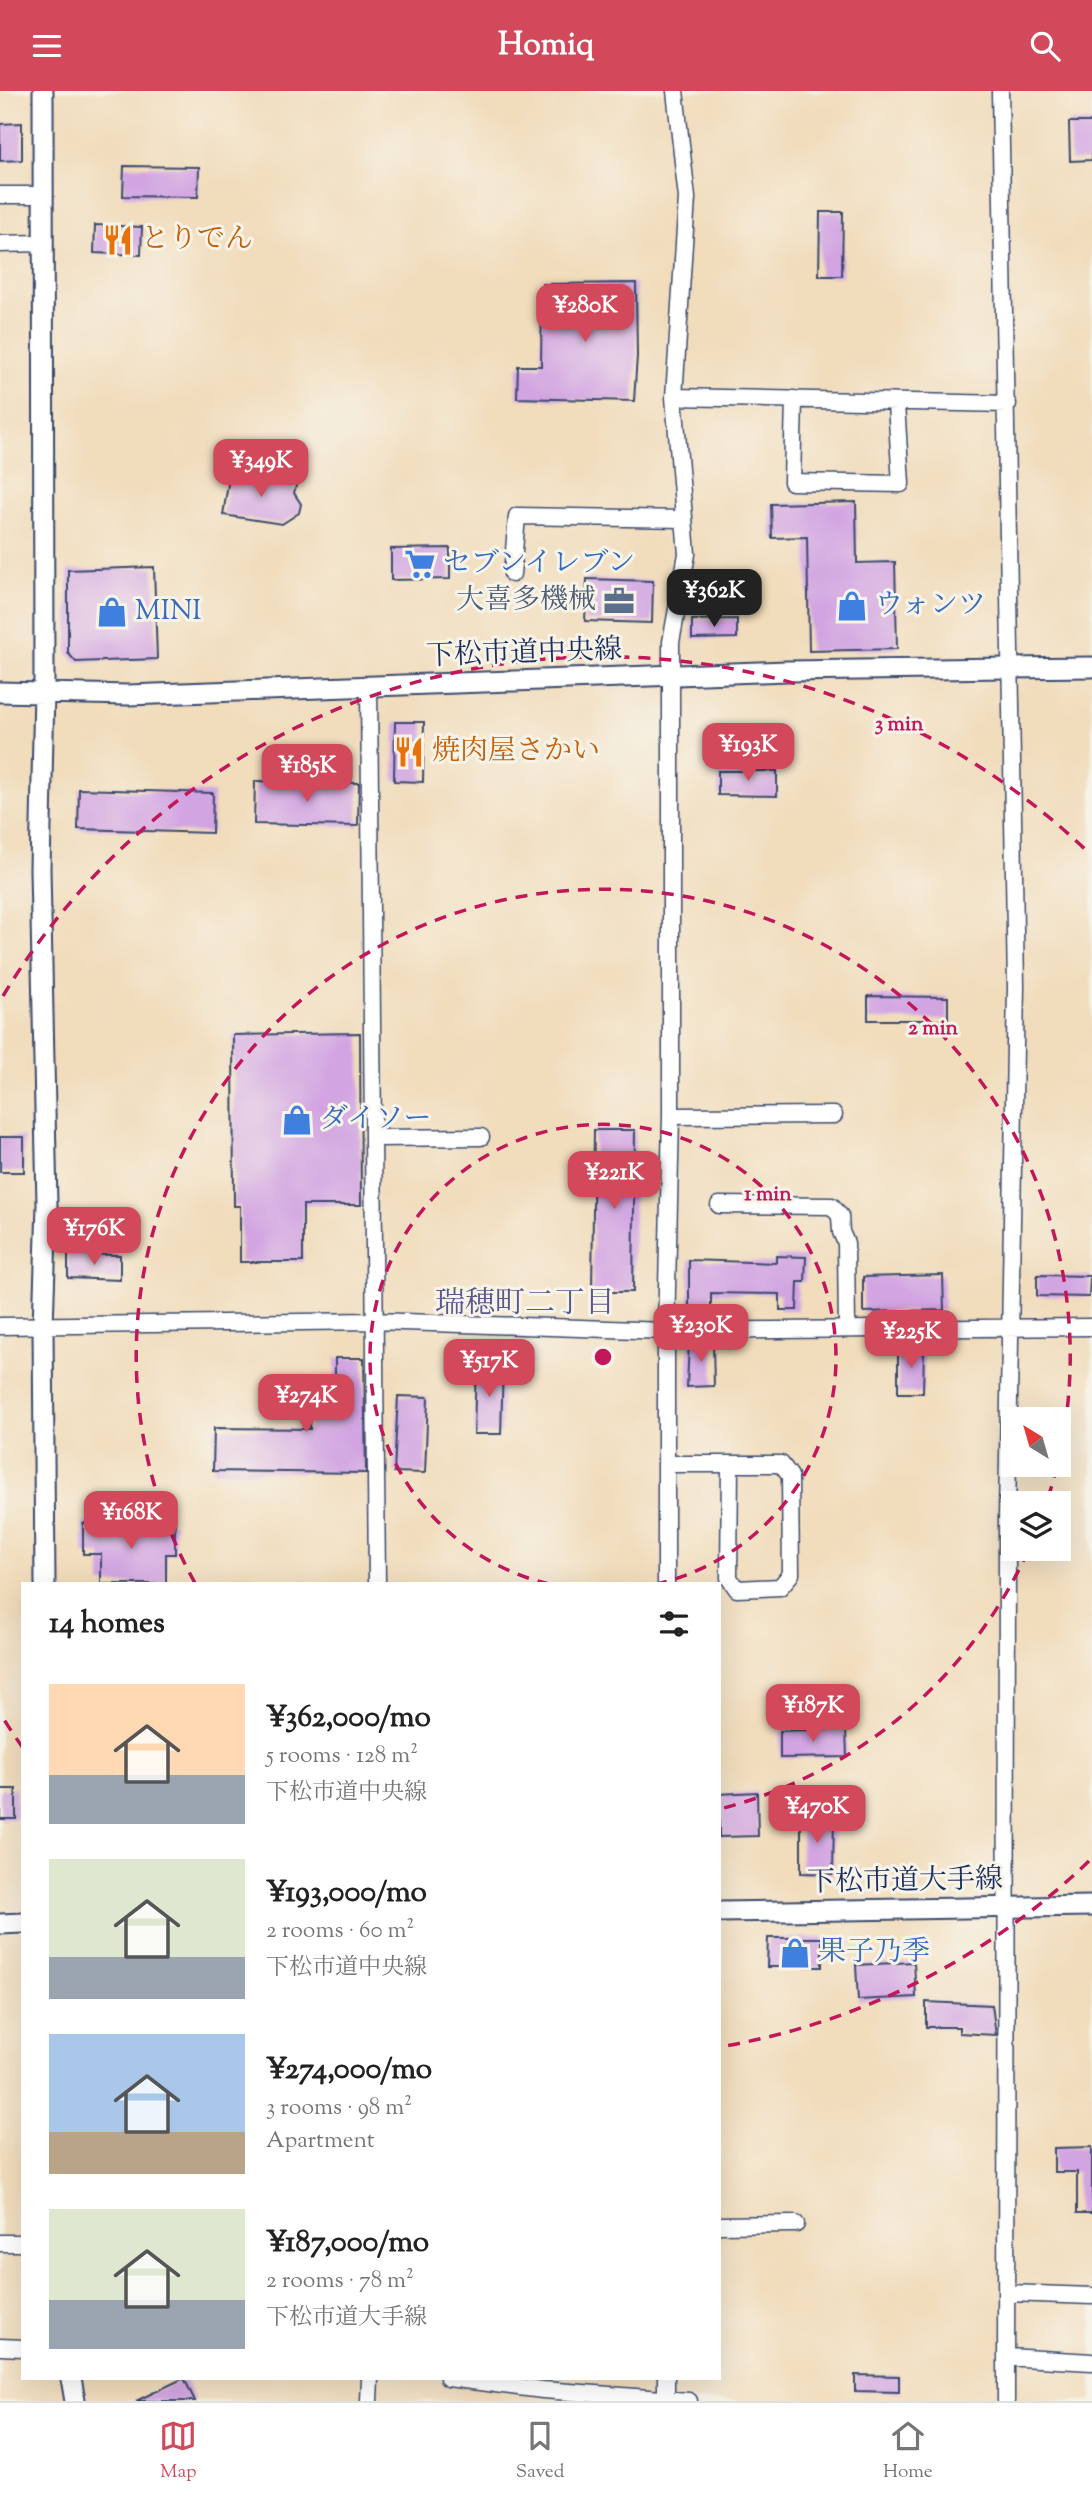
<!DOCTYPE html>
<meta charset="utf-8">
<style>
:root{--surface:#fff;--page:#f6f6f6;--text:#222;--muted:#767676;--line:#e0e0e0;--accent:#d1495b}
body{margin:0;font-family:"Sorts Mill Goudy","Noto Serif JP",serif;background:var(--page);color:var(--text);height:100vh;display:flex;flex-direction:column;font-size:26px;white-space:nowrap}
*{box-sizing:border-box;margin:0}
p{font-size:23px;color:var(--muted)}
.icon{flex:none;width:38px;height:38px;fill:none;stroke:currentColor;stroke-width:2;stroke-linecap:round;stroke-linejoin:round}
.map{position:relative;flex:1;overflow:hidden}
.details{position:absolute;left:21px;top:1491px;width:700px;height:798px;display:flex;flex-direction:column;background:var(--surface);border-radius:0px;box-shadow:0 7px 28px #0002}
.details>*{flex:none}
.needle{width:46px;rotate:323deg}
.buttons{position:absolute;left:1001px;top:1316px;display:grid;gap:14px}
.buttons a{display:grid;place-items:center;width:70px;height:70px;border-radius:0px;background:var(--surface);box-shadow:0 7px 28px #0002;font-size:35px}
.price{position:absolute;translate:-50% -60px;padding:0 16px;border-radius:14px;background:var(--accent);color:#fff;font-size:23px;line-height:46px;filter:drop-shadow(0 2px 4px #0008)}
.price::after{content:'';position:absolute;left:50%;top:42px;width:21px;height:16px;margin-left:-10px;background:inherit;clip-path:polygon(0 0,100% 0,50% 100%)}
.price.current{background:#222;color:#fff}
ul{padding:0;list-style:none}
li{display:flex;align-items:center;gap:21px;height:175px;padding:0 28px}
li span{display:grid;place-items:center;flex:none;width:196px;height:140px;border-radius:0px;color:#555}
li>.icon{margin-inline-start:auto}
span .icon{width:84px;height:84px;fill:#fffc;stroke-width:1}
li b{font-size:30px}
h2{display:flex;justify-content:space-between;align-items:center;height:84px;padding:0 28px;font-size:30px}
header{display:flex;justify-content:space-between;align-items:center;height:91px;padding:0 28px;background:var(--accent);color:#fff;font-size:32px;font-weight:800}
.menu{display:flex;justify-content:space-around;align-items:center;height:98px;border-top:2px solid var(--line);background:var(--surface);font-size:19px;color:var(--muted)}
.menu a{display:grid;justify-items:center;gap:4px}
.menu .current{color:var(--accent)}
.map>svg:first-child{display:block}
.building{fill:#d2a4e2}
.lines{fill:none;stroke-linecap:round;stroke-linejoin:round}
.minor-casing{stroke:#3b496c;stroke-width:19}
.tertiary-casing{stroke:#3b496c;stroke-width:23}
.minor{stroke:#fff;stroke-width:16}
.tertiary{stroke:#fff;stroke-width:19}
.ring{fill:none;stroke:#c2185b;stroke-width:3.5;stroke-dasharray:12 9}
.labels{text-anchor:middle;dominant-baseline:central;stroke-width:6;stroke-linejoin:round;paint-order:stroke}
.food-label{font-size:28px;fill:#c56008;stroke:#f7f3e8;text-anchor:start}
.shop-label{font-size:28px;fill:#366cbe;stroke:#f7f3e8;text-anchor:start}
.service-label{font-size:28px;fill:#4e5e75;stroke:#f7f3e8;text-anchor:end}
.street-label{font-size:28px;fill:#1b2f5e;stroke:#f7f3e8}
.neighbourhood-label{font-size:30px;fill:#5b588c;stroke:#f7f3e8}
.centre{fill:#c2185b;stroke:#f7f3e8;stroke-width:3.5}
.ring-label{font-size:21px;text-anchor:middle;font-weight:bold;fill:#c2185b;stroke:#f7f3e8;stroke-width:6;stroke-linejoin:round;paint-order:stroke}
</style>
<header><svg class="icon" aria-label="menu" viewBox="0 0 24 24"><path d="M4 6h16M4 12h16M4 18h16"/></svg>Homiq<svg class="icon" aria-label="search" viewBox="0 0 24 24"><circle cx="10" cy="10" r="6"/><path d="M15 15l6 6"/></svg></header>
<div class="map">
<svg width="1092" height="2310" viewBox="0 0 1092 2310">
<rect width="100%" height="100%" fill="#f7f3e8"/>
<filter id="ink" filterUnits="userSpaceOnUse"><feTurbulence type="fractalNoise" baseFrequency=".0143" numOctaves="2"/><feDisplacementMap in="SourceGraphic" scale="14" xChannelSelector="R" yChannelSelector="G"/><feConvolveMatrix kernelMatrix="1 2 1 2 8 2 1 2 1" color-interpolation-filters="sRGB"/></filter>
<filter id="wash" filterUnits="userSpaceOnUse"><feTurbulence type="fractalNoise" baseFrequency=".00686" numOctaves="4" result="noise"/><feDisplacementMap in="SourceGraphic" scale="28" xChannelSelector="R" yChannelSelector="G"/><feGaussianBlur stdDeviation="1.57" result="paint"/><feColorMatrix in="noise" values="0 0 0 0 0 0 0 0 0 0 0 0 0 0 0 0 0 1.4 0 .05"/><feComposite in="paint" operator="in"/></filter>
<g filter="url(#wash)">
<rect width="100%" height="100%" fill="#f1dcbb"/>
<g id="blocks">
<path class="building" d="M1069,31h23v38l-22,1z
M22,32v37l-22,1v-37z
M124,75l75,1 -1,30 -75,-1z
M820,121h23l-1,64h-23z
M95,134l47,2 -1,28 -47,-2z
M636,192l1,73 -3,45 -117,-3 1,-32h23l1,-82z
M230,381l67,10 -3,11 7,11 -2,9 -17,11 -59,-9z
M856,411l1,61 38,-1 2,87 -88,2 -2,-114 -35,1 -1,-34z
M450,457v31l-59,1v-31z
M154,476l3,92 -81,3 -8,-9v-83z
M587,488l66,2 -1,42 -67,-2z
M737,528v19l-45,1v-19z
M395,631h29l-1,60 -29,-1z
M718,680h59v25l-59,-1z
M255,690l104,2 -1,43 -104,-2z
M79,698l134,4 -1,40 -134,-4z
M868,905l80,1v23h-80z
M360,942l1,172h-58v57h-63v-56h-6l-1,-171z
M594,1039h41l-2,162h-41z
M0,1046h24v35h-24z
M68,1163l52,1v25l-52,-2z
M776,1165l30,1 -1,25h-7l-1,28h-17v-16l-69,-1v27h-22v-60l87,3z
M943,1184l1,35 -81,2v-35z
M1037,1184l53,1 -1,21 -52,-1z
M689,1250h22l2,3 1,42 -27,1z
M898,1257h26l-1,45h-25z
M335,1267h29l2,115 -153,-2 1,-43 96,1 1,-37h24z
M476,1273h27l-2,70h-27z
M398,1305l30,1 -3,76 -31,-1z
M83,1432h92v31h-9v30h-65v-30h-18z
M846,1638l1,28 -67,1v-27z
M0,1698h16v30h-16z
M757,1701l1,44 -39,1v-43z
M801,1725h33l-1,58 -32,-1z
M768,1847h54v29h-55z
M914,1871l2,35 -58,3 -2,-35z
M926,1911l66,3 4,30 -37,-2v-6h-33z
M1092,2056v66h-15v-41h-23v-24z
M855,2284l44,1v16l-44,-1z
M184,2287l11,23h-59z"/>
</g>
</g>
<g filter="url(#ink)">
<use href="#blocks" fill-opacity="0" stroke="#3b496c" stroke-width="2"/>
<g class="lines">
<g class="minor-casing">
<path id="minor" d="M1000,0l16,895 -9,531 -1,884
M0,104h41
M0,153l41,-1
M674,306l334,7
M794,308l-2,83 109,2 -5,-80
M512,483l5,-58 166,3
M369,596l8,897
M671,1025l163,-1
M375,1047l106,-1
M719,1114l113,1 8,10 1,16 5,11 1,86
M0,1235l375,-5 291,10 426,-4
M667,1373h114l9,12 1,98 -11,13 -43,2 -8,-11 1,-114
M666,1493v-253l5,-215v-474l16,-88 -13,-157 13,-199 -12,-107
M719,2134l77,-1
M0,2152h23
M1006,2202l86,3
M0,2256l23,1
M1006,2266l86,5
M448,2287l95,12 146,11
M666,2307v-20
M369,2310l1,-23"/>
</g>
<g class="tertiary-casing">
<path id="tertiary" d="M43,0l1,600 -4,178 7,336 -4,121 2,258
M0,601l128,3 659,-24 305,-4
M719,1821l373,-6
M0,1833l23,-1
M71,2287l4,23"/>
</g>
<use href="#minor" class="minor"/>
<use href="#tertiary" class="tertiary"/>
</g>
</g>
<g class="ring">
<path d="M549 1493A233 233 0 1 1 657 1493"/>
<path d="M1057 1375A467 467 0 0 1 1047 1410M1028 1460A467 467 0 0 1 720 1718M195 1492A467 467 0 1 1 1059 1367"/>
<path d="M1089 1770A700 700 0 0 1 725 1955M23 1657A700 700 0 0 1 3 1627M3 905A700 700 0 0 1 1089 762"/>
</g>
<defs>
<g id="restaurant-bare" transform="scale(2.415)"><path d="M-5-6h1v4h1v-4h1v4h1v-4h1v5L-1.5 .5V6h-2V.5L-5-1ZM5-6V6H3V1.5H1.5Q1.5-4 5-6Z" fill="#e8710a" stroke="#f7f3e8" stroke-width="2.5" paint-order="stroke"/></g>
<g id="supermarket-bare" transform="scale(2.415)"><path d="M-6-5.5h2.5l.6 2H6L4.5 2H-2.5L-4.4-4H-6ZM-1.5 3.2a1.3 1.3 0 1 0 .1 0ZM3 3.2a1.3 1.3 0 1 0 .1 0Z" fill="#3f7fe0" stroke="#f7f3e8" stroke-width="2.5" paint-order="stroke"/></g>
<g id="office-bare" transform="scale(2.415)"><path d="M-6-3h4V-5.5h4V-3h4V5H-6ZM-1-4.5V-3h2v-1.5ZM-6 0V1H6V0Z" fill="#5c6f8a" stroke="#f7f3e8" stroke-width="2.5" paint-order="stroke"/></g>
<g id="shop-bare" transform="scale(2.415)"><path d="M-5-2.5h2.3a2.7 3.5 0 0 1 5.4 0H5L5.5 6h-11ZM-1.5-2.5h3a1.5 2.3 0 0 0-3 0Z" fill="#3f7fe0" stroke="#f7f3e8" stroke-width="2.5" paint-order="stroke"/></g>
</defs>
<g fill-rule="evenodd">
<use href="#restaurant-bare" x="118" y="149"/>
<use href="#supermarket-bare" x="420" y="473"/>
<use href="#office-bare" x="619" y="510"/>
<use href="#shop-bare" x="852" y="515"/>
<use href="#shop-bare" x="112" y="521"/>
<use href="#restaurant-bare" x="409" y="661"/>
<use href="#shop-bare" x="297" y="1029"/>
<use href="#shop-bare" x="795" y="1862"/>
</g>
<g class="labels">
<g class="food-label">
<text x="141" y="149">とりでん</text>
<text x="432" y="661">焼肉屋さかい</text>
</g>
<g class="shop-label">
<text x="443" y="473">セブンイレブン</text>
<text x="875" y="515">ウォンツ</text>
<text x="135" y="521">MINI</text>
<text x="320" y="1029">ダイソー</text>
<text x="818" y="1862">果子乃季</text>
</g>
<g class="service-label">
<text x="596" y="510">大喜多機械</text>
</g>
<g class="street-label">
<text transform="translate(524 563) rotate(-2)">下松市道中央線</text>
<text transform="translate(905 1791) rotate(-1)">下松市道大手線</text>
</g>
<g class="neighbourhood-label">
<text x="525" y="1213">瑞穂町二丁目</text>
</g>
</g>
<circle cx="603" cy="1266" r="10" class="centre"/>
<g class="ring-label">
<text x="899" y="639">3 min</text>
<text x="933" y="943">2 min</text>
<text x="768" y="1109">1 min</text>
</g>
</svg>
<div class="buttons">
<a><svg class="needle" viewBox="-14 -14 28 28"><path d="M0-13l5 13h-10z" fill="#e53935"/><path d="M0 13l5-13h-10z" fill="#767676"/></svg></a>
<a><svg class="icon" aria-label="layers" viewBox="0 0 24 24"><path d="M12 4l9 5-9 5-9-5zM3 14l9 5 9-5"/></svg></a>
</div>
<b class="price" style="left:585px;top:253px">¥280K</b>
<b class="price" style="left:261px;top:408px">¥349K</b>
<b class="price current" style="left:714px;top:538px">¥362K</b>
<b class="price" style="left:748px;top:692px">¥193K</b>
<b class="price" style="left:307px;top:713px">¥185K</b>
<b class="price" style="left:614px;top:1120px">¥221K</b>
<b class="price" style="left:94px;top:1176px">¥176K</b>
<b class="price" style="left:701px;top:1273px">¥230K</b>
<b class="price" style="left:911px;top:1279px">¥225K</b>
<b class="price" style="left:489px;top:1308px">¥517K</b>
<b class="price" style="left:306px;top:1343px">¥274K</b>
<b class="price" style="left:131px;top:1460px">¥168K</b>
<b class="price" style="left:813px;top:1653px">¥187K</b>
<b class="price" style="left:817px;top:1754px">¥470K</b>
<section class="details">
<h2>14 homes<svg class="icon" aria-label="filters" viewBox="0 0 24 24"><path d="M4 7h16M4 17h16"/><circle cx="9" cy="7" r="2"/><circle cx="15" cy="17" r="2"/></svg></h2>
<ul>
<li><span style="background:linear-gradient(#ffd9b3 65%,#9aa5b1 0)"><svg class="icon" aria-label="home" viewBox="0 0 24 24"><path d="M3 11l9-7 9 7M6 9v11h12V9"/></svg></span><div><b>¥362,000/mo</b><p>5 rooms · 128 m²</p><p>下松市道中央線</p></div></li>
<li><span style="background:linear-gradient(#dfe7d0 70%,#9aa5b1 0)"><svg class="icon" aria-label="home" viewBox="0 0 24 24"><path d="M3 11l9-7 9 7M6 9v11h12V9"/></svg></span><div><b>¥193,000/mo</b><p>2 rooms · 60 m²</p><p>下松市道中央線</p></div></li>
<li><span style="background:linear-gradient(#a9c7e8 70%,#b9a48a 0)"><svg class="icon" aria-label="home" viewBox="0 0 24 24"><path d="M3 11l9-7 9 7M6 9v11h12V9"/></svg></span><div><b>¥274,000/mo</b><p>3 rooms · 98 m²</p><p>Apartment</p></div></li>
<li><span style="background:linear-gradient(#dfe7d0 65%,#9aa5b1 0)"><svg class="icon" aria-label="home" viewBox="0 0 24 24"><path d="M3 11l9-7 9 7M6 9v11h12V9"/></svg></span><div><b>¥187,000/mo</b><p>2 rooms · 78 m²</p><p>下松市道大手線</p></div></li>
</ul>
</section>
</div>
<nav class="menu">
<a class="current"><svg class="icon" aria-label="map" viewBox="0 0 24 24"><path d="M3 6l6-2 6 2 6-2v14l-6 2-6-2-6 2zM9 4v14M15 6v14"/></svg>Map</a>
<a><svg class="icon" aria-label="saved" viewBox="0 0 24 24"><path d="M7 4h10v16l-5-4-5 4z"/></svg>Saved</a>
<a><svg class="icon" aria-label="home" viewBox="0 0 24 24"><path d="M3 11l9-7 9 7M6 9v11h12V9"/></svg>Home</a>
</nav>
